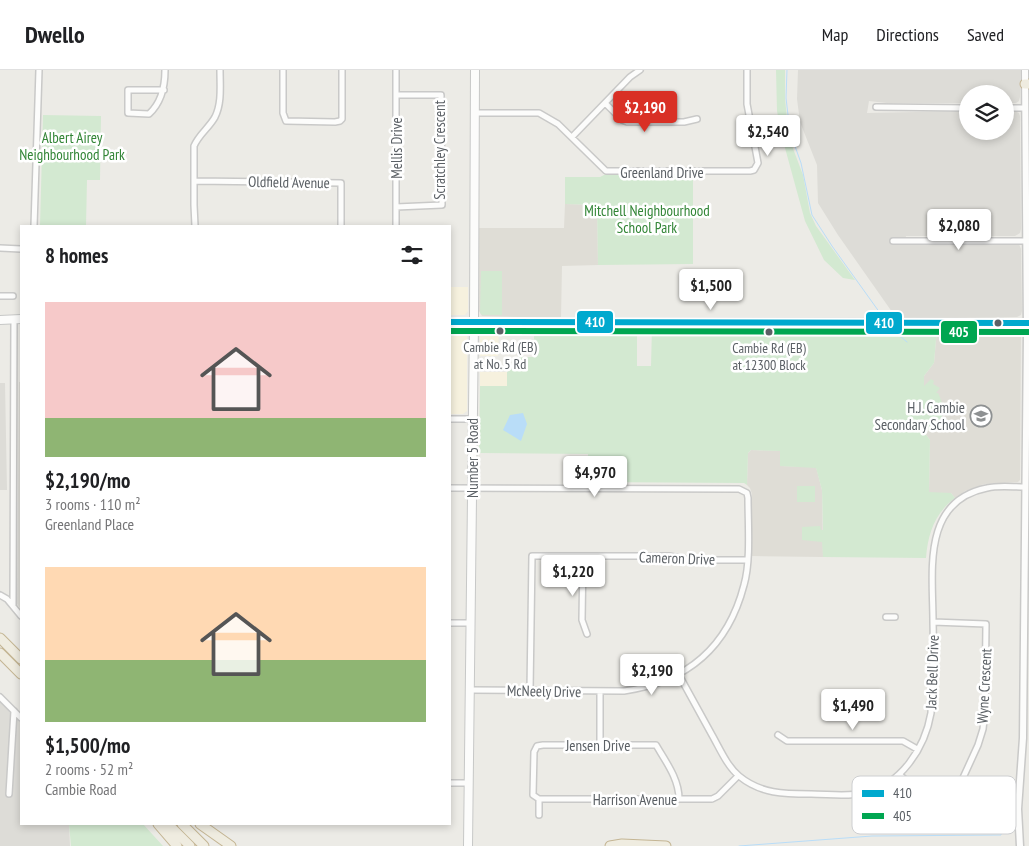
<!DOCTYPE html>
<meta charset="utf-8">
<style>
:root{--surface:#fff;--page:#f6f6f6;--text:#202124;--muted:#757577;--line:#e0e0e0;--accent:#d93025}
body{margin:0;font-family:"PT Sans Narrow",sans-serif;background:var(--page);color:var(--text);height:100vh;display:flex;flex-direction:column;font-size:19px;white-space:nowrap}
*{box-sizing:border-box;margin:0}
p{font-size:16px;color:var(--muted)}
.icon{flex:none;width:28px;height:28px;fill:none;stroke:currentColor;stroke-width:2;stroke-linecap:round;stroke-linejoin:round}
.map{position:relative;flex:1;overflow:hidden}
.details{position:absolute;left:20px;top:155px;width:431px;height:600px;display:flex;flex-direction:column;background:var(--surface);border-radius:0px;box-shadow:0 2px 8px #0003}
.details>*{flex:none}
.controls{position:absolute;left:959px;top:15px;display:grid;gap:10px}
.controls a{display:grid;place-items:center;width:55px;height:55px;border-radius:50%;background:var(--surface);box-shadow:0 2px 8px #0003;font-size:25px}
.price{position:absolute;translate:-50% -42px;padding:0 11px;border-radius:5px;background:#fff;color:#222;font-size:16px;line-height:32px;filter:drop-shadow(0 1px 2px #0008)}
.price::after{content:'';position:absolute;left:50%;top:30px;width:15px;height:11px;margin-left:-8px;background:inherit;clip-path:polygon(0 0,100% 0,50% 100%)}
.price.current{background:var(--accent);color:#fff}
ul{padding:0;list-style:none}
li{display:grid;align-content:center;gap:10px;height:265px;padding:0 25px}
li span{display:grid;place-items:center;height:155px;border-radius:0px;color:#555}
li>.icon{margin-inline-start:auto}
span .icon{width:90px;height:90px;fill:#fffc;stroke-width:1}
li b{font-size:21px}
h2{display:flex;justify-content:space-between;align-items:center;height:60px;padding:0 25px;font-size:21px}
header{display:flex;align-items:center;gap:30px;box-sizing:border-box;height:70px;padding:0 25px;background:var(--surface);border-bottom:1px solid var(--line)}
header strong{font-size:24px}
nav{display:flex;gap:28px;margin-inline-start:auto;font-size:18px}
.map>svg:first-child{display:block}
.commercial{fill:#f6f1de}
.industrial{fill:#dddcd7}
.education{fill:#dfddd6}
.green{fill:#d3e9d1}
.water{fill:#b9ddf8}
.lines{fill:none;stroke-linecap:round;stroke-linejoin:round}
.stream{stroke:#b9ddf8;stroke-width:1}
.minor-casing{stroke:#c9c9c8;stroke-width:8}
.tertiary-casing{stroke:#c9c9c8;stroke-width:9}
.secondary-casing{stroke:#c7c8c7;stroke-width:10}
.motorway-casing{stroke:#c4b593;stroke-width:11}
.minor{stroke:#fcfcfb;stroke-width:5}
.tertiary{stroke:#fcfcfb;stroke-width:6}
.secondary{stroke:#fcfcfb;stroke-width:8}
.motorway{stroke:#efece0;stroke-width:9}
.bus-1-casing{stroke:#fff;stroke-width:10}
.bus-2-casing{stroke:#fff;stroke-width:10}
.bus-1{stroke:#00a9ce;stroke-width:6}
.bus-2{stroke:#00a651;stroke-width:6}
.bus-dot{fill:#5b6065;stroke:#fff;stroke-width:2}
.labels{text-anchor:middle;dominant-baseline:central;stroke-width:5;stroke-linejoin:round;paint-order:stroke}
.bus-label{font-size:14px;fill:#5b6065;stroke:#fff}
.park-label{font-size:15px;fill:#328536;stroke:#fff}
.street-label{font-size:15px;fill:#5b6065;stroke:#fff}
.poi-label{font-size:15px;fill:#5b6065;stroke:#fff;text-anchor:end}
.key{fill:#fff;stroke:#cecfd1;stroke-width:1}
.key-label{font-size:14px;fill:#5b6065}
.line-badge{stroke:#fff;stroke-width:2}
.badge-label{font-size:14px;text-anchor:middle;font-weight:bold;fill:#fff}
</style>
<header>
<strong>Dwello</strong>
<nav><a>Map</a><a>Directions</a><a>Saved</a></nav>
</header>
<div class="map">
<svg width="1029" height="776" viewBox="0 0 1029 776">
<rect width="100%" height="100%" fill="#ecebe6"/>
<path class="commercial" d="M450,217h18v24l-3,4h-15z
M450,259l14,1 3,2v79l-4,3h-13z
M482,259h17l-1,27h-18v-25z
M480,302h27v14h-27z"/>
<path class="industrial" d="M798,0h222v27l-1,4 -3,2h-11v-9h-37l-1,9h-80l-18,-2 -2,12 100,-2 1,20h37v-20h10l4,2 1,3 1,113 -1,4 -5,3h-109l-2,8h115l2,5 1,62 -1,4 -4,2 -120,2 -59,-84 -20,-32 -1,-38 -17,-43 -3,-23z
M19,312h2v227l-4,-5z
M0,313h5l2,107h-7z
M0,632l21,21v101h48l1,22h-70z"/>
<path class="education" d="M565,134l32,1 1,60 -36,1 -1,52 -79,-2 -3,-5 -1,-83h86z
M937,258l79,1 5,2 -1,149 -2,2 -34,2 -19,7 -10,7 -4,-5h-22l1,-53 -6,-8 7,-3 1,-35 -8,-7v-11l10,-13z
M751,380l30,1 -1,15 36,1 6,23 1,67 -71,-1v-62l-2,-6 -3,-3 1,-32z"/>
<path class="green" d="M776,0h9v29l4,39 14,37 7,38 6,13 39,54 -12,-2 -19,-18 -19,-39 -23,-84 -5,-26z
M43,45l58,1 -1,64h-13l-1,46h-46z
M608,103h85v91l-95,1 -1,-60 -32,-1v-27h35z
M481,201h21v44h-20l-2,-2z
M652,257l285,1 -3,35 -10,13v10l7,-7 3,2 -1,3 7,4 -4,5h2c9,18 6,31 -14,39l6,8 -1,52 22,1 4,5c-20,15 -27,35 -29,60l-103,-1 -1,-15 -20,-2v-13l18,-1 1,4h2l-1,-40 -6,-22 -36,-2v-15l-29,-1 -3,3 -1,32 -3,-2 -156,-1v-28l-109,-1 1,-67h27v-14l10,-6v-9h17v-27h103v36h14z
M797,416h18v16h-18z
M69,754h74l20,22h-92z"/>
<path class="water" d="M523,343l4,11 -6,17 -18,-11 7,-15z"/>
<g class="lines">
<path class="stream" d="M787,0l-1,28 4,34 11,31 11,52 20,31 48,67
M901,267l6,5
M739,776l133,-10 129,-1 9,-52"/>
<g class="minor-casing">
<path id="minor" d="M283,0v43l3,8 49,1 5,-1 2,-2v-49
M164,20h-36v23l21,1c12,-11 16,-28 16,-44
M396,25h45l1,110 -46,2
M605,33l17,17 5,2h57l13,-3
M876,37l92,1
M1005,38h20
M475,43h64l19,11 48,47h144l4,-1 4,-7 -11,-59v-34
M572,67l58,-60 10,-7
M194,111l147,2v43
M34,156l5,-156
M195,156l-1,-21v-59c5,-12 15,-18 21,-29 7,-14 5,-31 5,-47
M396,156v-156
M893,171h133
M0,178l21,1
M0,226h13
M450,349h22
M450,418l289,1 8,4 1,5c0,26 3,63 -4,87 -16,62 -57,97 -120,106l-154,-1
M583,486l-1,64 5,14
M0,525l7,4 14,17
M13,536l1,-287
M886,547h9
M450,553h20
M679,605c11,20 22,40 33,60 8,14 15,31 27,41 22,18 45,18 72,18 17,0 37,3 53,-1 37,-8 61,-45 67,-80 1,-30 3,-61 2,-91 0,-50 -12,-121 54,-134 12,-3 25,-1 38,-1
M530,620l2,-134h137l22,4h56
M0,627l21,21
M778,665l9,6h116l14,8
M600,675v-54
M900,705l14,13 15,7h20l8,-4 21,-46 5,-16 2,-19 1,-86 -53,-2
M450,713h19
M9,724l5,-83
M539,729l-6,-4 1,-43 3,-6 6,-1h113c10,17 23,34 23,54
M539,729h173l6,-3 20,-20
M539,729v16"/>
</g>
<g class="tertiary-casing">
<path id="tertiary" d="M1020,776l-2,-37 5,-71 4,-406 -2,-262"/>
</g>
<g class="secondary-casing">
<path id="secondary" d="M0,250l21,-1
M450,252l579,1
M468,776l6,-524 1,-252"/>
</g>
<g class="motorway-casing">
<path id="motorway" d="M1025,14h4
M0,568l21,21
M0,583l21,21
M158,754l19,22
M168,754l22,22
M182,754l22,22
M200,754l31,22
M610,776l12,-2 44,2"/>
</g>
<use href="#minor" class="minor"/>
<use href="#tertiary" class="tertiary"/>
<use href="#secondary" class="secondary"/>
<use href="#motorway" class="motorway"/>
<g class="bus-1-casing">
<path id="bus-1" d="M450,252l579,1"/>
</g>
<g class="bus-2-casing">
<path id="bus-2" d="M450,261l579,1"/>
</g>
<use href="#bus-1" class="bus-1"/>
<use href="#bus-2" class="bus-2"/>
</g>
<defs>
<g id="school-ring" transform="scale(1.125)"><circle r="9.5" fill="#fff" stroke="#8e9192" stroke-width="1.5"/><path d="M0-5L7-2L0 1L-7-2ZM-4 1L0 2.5L4 1V4Q0 6-4 4Z" fill="#8e9192"/></g>
</defs>
<g fill-rule="evenodd">
<use href="#school-ring" x="981" y="346"/>
</g>
<g class="bus-dot">
<circle cx="998" cy="253" r="4.5"/>
<circle cx="500" cy="261" r="4.5"/>
<circle cx="769" cy="262" r="4.5"/>
</g>
<g class="labels">
<g class="bus-label">
<text x="500" y="277">Cambie Rd (EB)<tspan x="500" dy="17">at No. 5 Rd</tspan></text>
<text x="769" y="278">Cambie Rd (EB)<tspan x="769" dy="17">at 12300 Block</tspan></text>
</g>
<g class="park-label">
<text x="72" y="67">Albert Airey<tspan x="72" dy="17">Neighbourhood Park</tspan></text>
<text x="647" y="140">Mitchell Neighbourhood<tspan x="647" dy="17">School Park</tspan></text>
</g>
<g class="street-label">
<text transform="translate(396 78) rotate(-90)">Mellis Drive</text>
<text transform="translate(439 80) rotate(-90)">Scratchley Crescent</text>
<text x="662" y="102">Greenland Drive</text>
<text transform="translate(289 112) rotate(1)">Oldfield Avenue</text>
<text transform="translate(472 388) rotate(-90)">Number 5 Road</text>
<text transform="translate(677 488) rotate(2)">Cameron Drive</text>
<text transform="translate(932 602) rotate(-88)">Jack Bell Drive</text>
<text transform="translate(984 616) rotate(-87)">Wyne Crescent</text>
<text transform="translate(544 621) rotate(1)">McNeely Drive</text>
<text x="598" y="675">Jensen Drive</text>
<text x="635" y="729">Harrison Avenue</text>
</g>
<g class="poi-label">
<text x="965" y="337">H.J. Cambie<tspan x="965" dy="17">Secondary School</tspan></text>
</g>
</g>
<rect x="852" y="706" width="164" height="58" rx="8" class="key"/>
<rect x="862" y="720" width="22" height="7" fill="#00a9ce"/>
<rect x="862" y="743" width="22" height="6" fill="#00a651"/>
<g class="key-label">
<text x="893" y="728">410</text>
<text x="893" y="751">405</text>
</g>
<g class="line-badge">
<rect x="576" y="240" width="38" height="24" rx="5" fill="#00a9ce"/>
<rect x="865" y="241" width="38" height="24" rx="5" fill="#00a9ce"/>
<rect x="940" y="250" width="38" height="24" rx="5" fill="#00a651"/>
</g>
<g class="badge-label">
<text x="595" y="257">410</text>
<text x="884" y="258">410</text>
<text x="959" y="267">405</text>
</g>
</svg>
<div class="controls">
<a><svg class="icon" aria-label="layers" viewBox="0 0 24 24"><path d="M12 4l9 5-9 5-9-5zM3 14l9 5 9-5"/></svg></a>
</div>
<b class="price current" style="left:645px;top:63px">$2,190</b>
<b class="price" style="left:768px;top:87px">$2,540</b>
<b class="price" style="left:959px;top:181px">$2,080</b>
<b class="price" style="left:711px;top:241px">$1,500</b>
<b class="price" style="left:595px;top:428px">$4,970</b>
<b class="price" style="left:573px;top:527px">$1,220</b>
<b class="price" style="left:652px;top:626px">$2,190</b>
<b class="price" style="left:853px;top:661px">$1,490</b>
<section class="details">
<h2>8 homes<svg class="icon" aria-label="filters" viewBox="0 0 24 24"><path d="M4 7h16M4 17h16"/><circle cx="9" cy="7" r="2"/><circle cx="15" cy="17" r="2"/></svg></h2>
<ul>
<li><span style="background:linear-gradient(#f6c9c9 75%,#8fb573 0)"><svg class="icon" aria-label="home" viewBox="0 0 24 24"><path d="M3 11l9-7 9 7M6 9v11h12V9"/></svg></span><div><b>$2,190/mo</b><p>3 rooms · 110 m²</p><p>Greenland Place</p></div></li>
<li><span style="background:linear-gradient(#ffd9b3 60%,#8fb573 0)"><svg class="icon" aria-label="home" viewBox="0 0 24 24"><path d="M3 11l9-7 9 7M6 9v11h12V9"/></svg></span><div><b>$1,500/mo</b><p>2 rooms · 52 m²</p><p>Cambie Road</p></div></li>
</ul>
</section>
</div>
